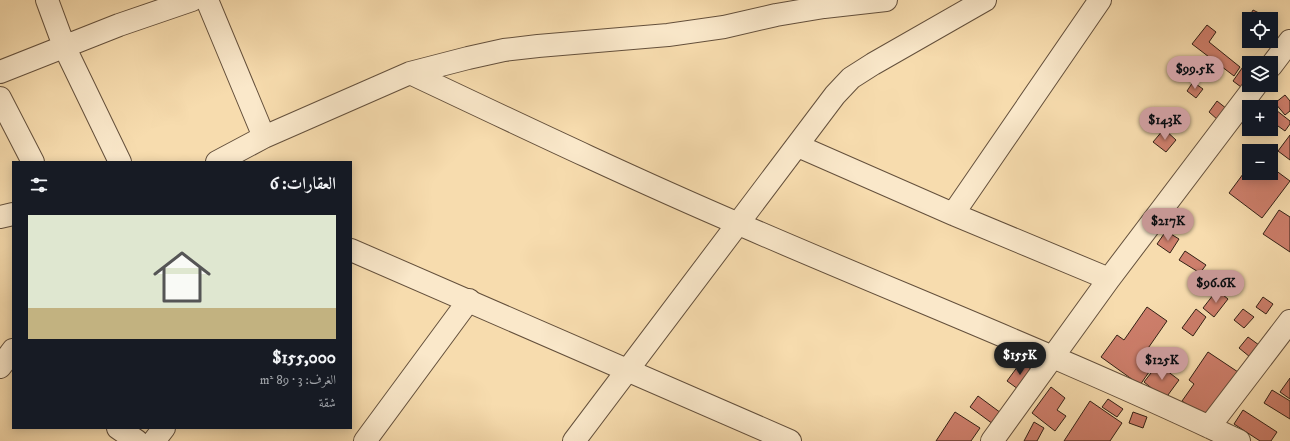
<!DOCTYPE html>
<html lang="ar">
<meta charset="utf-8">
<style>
:root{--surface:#171b24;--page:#20242c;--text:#f1f3f6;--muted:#9ea1a6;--accent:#c59692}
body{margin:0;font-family:"IM FELL DW Pica",Amiri,serif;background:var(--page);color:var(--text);direction:rtl;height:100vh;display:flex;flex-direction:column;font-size:15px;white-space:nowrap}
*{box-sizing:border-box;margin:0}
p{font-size:13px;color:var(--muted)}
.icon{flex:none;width:22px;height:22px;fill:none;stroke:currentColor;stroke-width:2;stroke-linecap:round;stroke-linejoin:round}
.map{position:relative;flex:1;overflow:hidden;direction:ltr}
.panel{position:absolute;left:12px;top:161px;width:340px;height:268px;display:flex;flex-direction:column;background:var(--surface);border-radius:0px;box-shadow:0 2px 10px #0003;direction:rtl}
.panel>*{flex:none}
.controls{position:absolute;left:1242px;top:12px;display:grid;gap:8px}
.controls a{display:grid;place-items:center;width:36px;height:36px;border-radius:0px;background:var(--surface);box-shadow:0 2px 10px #0003;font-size:20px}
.price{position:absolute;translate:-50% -34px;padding:0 9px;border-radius:14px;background:var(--accent);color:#111;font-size:13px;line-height:26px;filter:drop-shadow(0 1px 2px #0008)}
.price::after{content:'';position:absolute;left:50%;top:24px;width:12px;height:9px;margin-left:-6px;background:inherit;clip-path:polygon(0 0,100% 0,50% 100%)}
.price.current{background:#222;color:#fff}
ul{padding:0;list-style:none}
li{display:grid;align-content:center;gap:8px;height:212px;padding:0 16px}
li span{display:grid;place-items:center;height:124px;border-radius:0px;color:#555}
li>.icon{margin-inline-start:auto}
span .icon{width:72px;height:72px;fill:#fffc;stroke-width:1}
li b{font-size:17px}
h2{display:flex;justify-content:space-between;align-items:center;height:48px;padding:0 16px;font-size:17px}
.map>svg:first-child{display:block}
.building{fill:#ce7f6c;stroke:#332116}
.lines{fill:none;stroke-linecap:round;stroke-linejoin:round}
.minor-casing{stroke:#64503c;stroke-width:24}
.tertiary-casing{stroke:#64503c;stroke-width:24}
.minor{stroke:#fae8ca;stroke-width:22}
.tertiary{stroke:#fae8ca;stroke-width:22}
</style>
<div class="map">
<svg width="1290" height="441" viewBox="0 0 1290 441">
<rect width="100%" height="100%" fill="#f7dcae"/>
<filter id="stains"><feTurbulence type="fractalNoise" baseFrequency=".005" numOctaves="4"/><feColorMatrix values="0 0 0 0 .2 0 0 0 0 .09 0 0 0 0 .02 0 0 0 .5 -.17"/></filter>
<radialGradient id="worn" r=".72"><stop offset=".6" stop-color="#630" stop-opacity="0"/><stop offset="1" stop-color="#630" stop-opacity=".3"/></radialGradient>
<path class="building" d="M1253,10l18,9h-22v3l-2,-1z
M1207,25l9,7 -7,10 31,25 -6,9 -42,-32z
M1247,61l2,2v22l-4,5 -12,-9z
M1193,82l10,7 -7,9 -9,-7z
M1285,95l5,6v10l-5,4 -10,-12z
M1217,101l10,8 -9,11 -9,-8z
M1267,103l23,18v3l-5,7 -14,-10v-14h-7z
M1164,129l12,11 -10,12 -13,-10z
M1290,135v25l-12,-9z
M1249,166v7h22v-6l19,14 -28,37 -33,-25z
M1279,210l11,7v35l-27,-18z
M1166,231l13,8 -9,14 -13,-9z
M1185,251l21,14 -6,8 -21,-13z
M1217,290l11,9 -14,18 -11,-9z
M1263,297l10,7 -7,10 -10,-7z
M1147,307l20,14 -23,33 12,8 -16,23 -39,-28 16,-22 7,5z
M1196,309l10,8 -13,19 -11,-8z
M1243,309l11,8 -10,11 -10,-8z
M1248,337l11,8 -9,12 -11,-9z
M1208,352l30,20 -31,46 -25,-17 12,-17 -5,-4z
M1021,362l11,8 -14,19 -11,-8z
M1158,364l21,16 -14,19 -21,-17z
M1290,378v21l-10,-7z
M1051,387l14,11 -8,12 9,6 -11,15 -23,-18z
M1272,390l18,11v18l-26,-16z
M978,396l23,17 -8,11 -23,-17z
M1108,399l15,10 -6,8 -15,-10z
M1090,401l32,22 -12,18h-46z
M1243,410l34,22 -6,9h-11l-26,-17z
M955,412l25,16 -9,13h-35z
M1133,412l14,5 -4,11 -14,-5z
M1034,422l10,6 -7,13h-13z"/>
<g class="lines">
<g class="minor-casing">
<path id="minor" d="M47,0l17,46 56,116
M207,0l57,137
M1271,66l19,-25
M0,72l119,-47 73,-25
M410,73c110,52 219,104 331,152 166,72 335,138 498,216
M0,98l33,64
M798,146l155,68 156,65
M217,162l47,-25 146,-64 58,-15 36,-8 34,-4 130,-11 56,-8 52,-12 48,-8 62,-7
M953,214l147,-214
M0,367l13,-17
M1209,427l81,-106
M118,428l19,13
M154,441l10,-13
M365,441l104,-141
M574,441l261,-346 16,-17 22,-14 112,-64
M992,441l117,-162 147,-194"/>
</g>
<g class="tertiary-casing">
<path id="tertiary" d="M0,217l13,-3
M351,250l439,191"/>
</g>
<use href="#minor" class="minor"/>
<use href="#tertiary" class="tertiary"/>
</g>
<rect width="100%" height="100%" filter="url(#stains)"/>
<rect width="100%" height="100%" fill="url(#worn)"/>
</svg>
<div class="controls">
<a><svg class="icon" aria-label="locate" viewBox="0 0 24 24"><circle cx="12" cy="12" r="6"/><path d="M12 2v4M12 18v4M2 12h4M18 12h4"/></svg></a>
<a><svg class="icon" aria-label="layers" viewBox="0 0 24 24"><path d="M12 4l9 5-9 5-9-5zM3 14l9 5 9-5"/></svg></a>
<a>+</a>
<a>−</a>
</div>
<b class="price" style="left:1195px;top:90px">$99.5K</b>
<b class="price" style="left:1165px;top:141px">$143K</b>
<b class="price" style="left:1168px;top:242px">$217K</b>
<b class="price" style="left:1216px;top:304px">$96.6K</b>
<b class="price current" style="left:1020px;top:376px">$155K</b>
<b class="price" style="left:1162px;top:381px">$125K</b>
<section class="panel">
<h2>العقارات: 6<svg class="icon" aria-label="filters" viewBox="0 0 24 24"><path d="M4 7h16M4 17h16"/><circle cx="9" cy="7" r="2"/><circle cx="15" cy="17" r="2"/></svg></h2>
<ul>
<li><span style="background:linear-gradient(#dfe7d0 75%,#c2b280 0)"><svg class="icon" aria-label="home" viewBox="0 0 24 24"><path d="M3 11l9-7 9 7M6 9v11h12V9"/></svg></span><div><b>$155,000</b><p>الغرف: 3 · 89 m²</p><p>شقة</p></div></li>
</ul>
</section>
</div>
